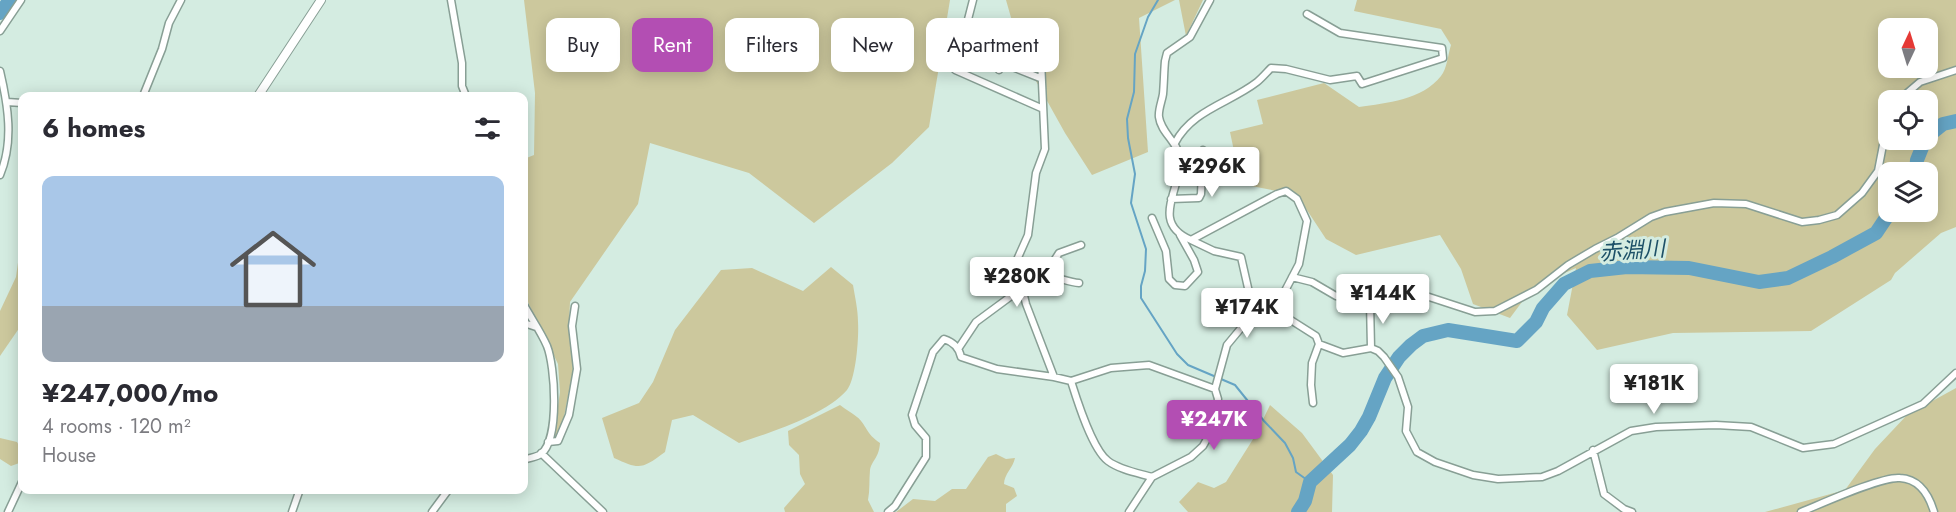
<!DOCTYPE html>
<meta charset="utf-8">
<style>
:root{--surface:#fff;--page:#f2f2f3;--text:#2b2b33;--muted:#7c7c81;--accent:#b34eb3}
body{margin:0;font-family:Jost,"Noto Sans JP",sans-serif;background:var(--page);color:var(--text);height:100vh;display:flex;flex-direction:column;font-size:22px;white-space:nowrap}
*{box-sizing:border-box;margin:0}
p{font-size:20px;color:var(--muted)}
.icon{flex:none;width:33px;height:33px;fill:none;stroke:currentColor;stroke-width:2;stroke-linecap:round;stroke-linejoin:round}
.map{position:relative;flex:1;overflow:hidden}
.details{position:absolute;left:18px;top:92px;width:510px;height:402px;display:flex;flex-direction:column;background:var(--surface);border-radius:12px;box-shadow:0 3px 15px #0003}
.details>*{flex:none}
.top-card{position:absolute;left:546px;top:18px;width:570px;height:54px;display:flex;gap:12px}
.needle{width:39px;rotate:4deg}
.tools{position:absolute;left:1878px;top:18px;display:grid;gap:12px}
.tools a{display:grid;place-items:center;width:60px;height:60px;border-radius:12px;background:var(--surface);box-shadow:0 3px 15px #0003;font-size:30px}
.price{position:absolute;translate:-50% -51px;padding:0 14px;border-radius:6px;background:#fff;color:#222;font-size:20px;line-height:39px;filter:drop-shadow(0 2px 3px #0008)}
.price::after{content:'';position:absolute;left:50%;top:36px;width:18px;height:14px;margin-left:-9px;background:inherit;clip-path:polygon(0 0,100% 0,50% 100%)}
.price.selected{background:var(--accent);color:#fff}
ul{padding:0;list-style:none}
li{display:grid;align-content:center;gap:12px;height:318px;padding:0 24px}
li span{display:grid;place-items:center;height:186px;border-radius:12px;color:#555}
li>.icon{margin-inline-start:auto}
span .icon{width:108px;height:108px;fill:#fffc;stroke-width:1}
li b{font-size:26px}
h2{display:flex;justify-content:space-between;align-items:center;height:72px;padding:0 24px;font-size:26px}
.pill{padding:0 21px;border-radius:12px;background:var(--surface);box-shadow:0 3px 15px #0003;font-size:21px;line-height:54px}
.pill.selected{background:var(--accent);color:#fff}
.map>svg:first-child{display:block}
.green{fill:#ccc89d;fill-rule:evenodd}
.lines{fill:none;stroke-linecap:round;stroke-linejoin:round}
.stream{stroke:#65a4c4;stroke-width:2}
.river{stroke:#65a4c4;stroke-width:14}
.minor-casing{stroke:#889f95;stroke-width:9}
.tertiary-casing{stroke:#889f95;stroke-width:10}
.minor{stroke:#fff;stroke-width:6}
.tertiary{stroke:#fff;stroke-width:8}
.labels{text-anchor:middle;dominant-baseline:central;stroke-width:6;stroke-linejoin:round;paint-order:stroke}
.water-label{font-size:22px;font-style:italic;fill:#1d5067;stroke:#d4ece1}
</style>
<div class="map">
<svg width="1956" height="512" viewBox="0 0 1956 512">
<rect width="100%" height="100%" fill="#d4ece1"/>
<path class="green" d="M524,0h426l-21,127 -37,36 -78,60 -65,-50 -99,-30 -12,61 -68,98 -1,22 4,46 -9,47 -8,19 -2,-2 6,-42 -2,-28 -34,-70v-135l10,-4 1,-62z
M1006,0h169l-36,18 9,134 -56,23 -27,-42 -43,-77z
M1179,0h24l-17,36z
M1357,0h599v227l-15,6 -46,40 -4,7 -80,51 -138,2 -76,17 -30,-35 9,-47 -43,19 -23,31 -37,-14 -12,-35 -21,-34 -84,20 -30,-16 -29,-44 -56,-11 -11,-52 33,-8 -6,-24 67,-17 35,24c28,-4 63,-7 82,-31 6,-7 7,-22 10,-31l-10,-16 -87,-18zM1888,28h40v40h-40zM1888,100h40v40h-40zM1888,172h40v40h-40z
M22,249v75l-22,32v-45l16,-34 3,-22z
M831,267l22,18c2,12 5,25 5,37 1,15 -2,57 -11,68 -21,25 -78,43 -108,53l-46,-28 -21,5 -7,32c-23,17 -25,18 -51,6l-12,-40 37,-15 14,-21 22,-52 46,-60 31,-2 51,23z
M1956,388v124h-191l80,-22 30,-41 32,-34z
M840,405c6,5 11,7 17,12 9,7 9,17 23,26 -1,15 -8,17 -10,27 -1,10 0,20 -2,30l6,12h-89l-1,-4 21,-24 -5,-10 -1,-19 -10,-10 -1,-14z
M1270,405l32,28 31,42 -1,37h-144l-9,-10 19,-20 16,6 12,-6 29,-46z
M0,438l17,4 5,9v11l-11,4 -11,-7z
M996,454l10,5 9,-1c-2,10 -11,16 -11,26l10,4 3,8 -11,8v8h-110l17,-13 22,2 17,-12h14l22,-32z"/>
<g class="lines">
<path class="stream" d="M1158,0l-10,17 -13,37 -1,38 -7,27 1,19 7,36 -4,29 15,46 -1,22 -4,15v12l36,56 11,11 47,20 29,36 21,22 8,15 3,14 14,10"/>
<path class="river" d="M0,13l10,-13
M1928,136l15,-12 13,-3
M1916,172l1,-12 8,-20
M1298,512l7,-11 5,-19 40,-37 11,-14 8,-14 16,-39 14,-21 12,-12 12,-9 25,-6 69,11 19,-19 7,-14 21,-24 26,-13 37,-4 62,1 70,14 29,-4 44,-21 44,-24 14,-21"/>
<g class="minor-casing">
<path id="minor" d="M451,0l11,63v23l4,10
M973,0l-18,70 86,38
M1210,0l-20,37 -23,16 -2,8c-1,11 -1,22 -2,33 -1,7 -5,16 -4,23 2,16 19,25 21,41 2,31 -31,64 11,82l86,-46 9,-3 11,8 10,22 -8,43 -24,46
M967,24l30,14 2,32
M0,31l21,-31
M1041,60l4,89 -9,24 -8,62 -12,27 10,42 28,73 17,4c6,19 21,68 37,80 12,9 30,12 44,16
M1000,62l40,16
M0,71c8,34 14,71 0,104
M143,96l19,-47 7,-26 12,-23
M1899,100l21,-18 36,-12
M7,102l15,1
M1175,143c17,-33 55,-40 82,-61 5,-4 10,-10 14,-14l15,1 44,11 27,-4 5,8 81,-26 -1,-10 -102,-15 -33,-19
M1171,199l28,-1 2,-4 2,-44
M1152,218l14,33 3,28 6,6 10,1 13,-14 -4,-12 -14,-25
M1191,240l23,11 27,6 10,44 5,9
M1045,275l14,-22 22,-8
M1292,277l20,5 24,14 34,6 24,-5 32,-1 49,16 20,-1 41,-21 32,-25 27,-16 22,-11 34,-21 14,-5 49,-9 32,1 56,18 17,-2 18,-5 25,-22 16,-22 10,-52
M1370,302l1,46
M524,305c7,13 17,27 23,41 8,20 13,93 -6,108 -4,3 -13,4 -17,6
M524,323l12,4
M1319,344l24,9 28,-5 7,3 6,6 14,20 10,30 -2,24 11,21 18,10 38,13 25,4 44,-2 16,-6 73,-40 25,-4 60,-2 35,2 52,21 31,-4 89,-40 33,-31
M958,349l18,-27 61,-45c14,-4 28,5 42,6
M1071,381l40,-13 38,-3 66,24
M548,442l10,-1 11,-26 8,-46 -5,-43 3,-20
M1593,450l11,44 20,15 8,3
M541,453l62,59
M8,512l14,-30
M292,512l8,-23
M432,512l17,-23
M888,512l7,-6 31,-49v-19l-11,-13 -3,-10 21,-63 11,-13c9,3 15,8 17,18l36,12 57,8
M1129,512l23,-35 39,-20 12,-11 9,-16 6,-31 -3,-10 12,-44 29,-35h19l41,26 3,8 -7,19 -1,22 2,18
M1801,512c20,-8 81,-36 99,-34 20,1 29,17 34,34"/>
</g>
<g class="tertiary-casing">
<path id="tertiary" d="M258,96l63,-96"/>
</g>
<use href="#minor" class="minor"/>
<use href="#tertiary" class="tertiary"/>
</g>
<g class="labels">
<g class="water-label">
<text transform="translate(1632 250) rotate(-4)">赤淵川</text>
</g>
</g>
</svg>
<div class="tools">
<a><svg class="needle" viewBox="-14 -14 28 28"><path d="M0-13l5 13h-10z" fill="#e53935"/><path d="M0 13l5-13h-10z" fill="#7c7c81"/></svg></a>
<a><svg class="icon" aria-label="locate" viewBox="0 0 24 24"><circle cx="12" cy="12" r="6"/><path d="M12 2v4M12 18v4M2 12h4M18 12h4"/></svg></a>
<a><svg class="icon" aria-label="layers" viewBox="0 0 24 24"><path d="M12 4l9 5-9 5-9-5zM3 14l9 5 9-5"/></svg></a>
</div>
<b class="price" style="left:1212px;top:198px">¥296K</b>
<b class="price" style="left:1017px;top:308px">¥280K</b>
<b class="price" style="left:1383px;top:325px">¥144K</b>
<b class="price" style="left:1247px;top:339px">¥174K</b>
<b class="price" style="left:1654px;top:415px">¥181K</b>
<b class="price selected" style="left:1214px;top:451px">¥247K</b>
<div class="top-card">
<a class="pill">Buy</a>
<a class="pill selected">Rent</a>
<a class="pill">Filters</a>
<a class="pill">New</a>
<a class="pill">Apartment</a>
</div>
<section class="details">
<h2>6 homes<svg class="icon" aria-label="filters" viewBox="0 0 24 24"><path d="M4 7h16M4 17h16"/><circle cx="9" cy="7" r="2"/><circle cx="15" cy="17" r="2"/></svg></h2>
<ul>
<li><span style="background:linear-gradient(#a9c7e8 70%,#9aa5b1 0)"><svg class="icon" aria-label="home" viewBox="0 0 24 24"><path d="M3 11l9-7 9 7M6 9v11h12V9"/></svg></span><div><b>¥247,000/mo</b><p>4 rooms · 120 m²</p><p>House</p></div></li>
</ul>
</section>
</div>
